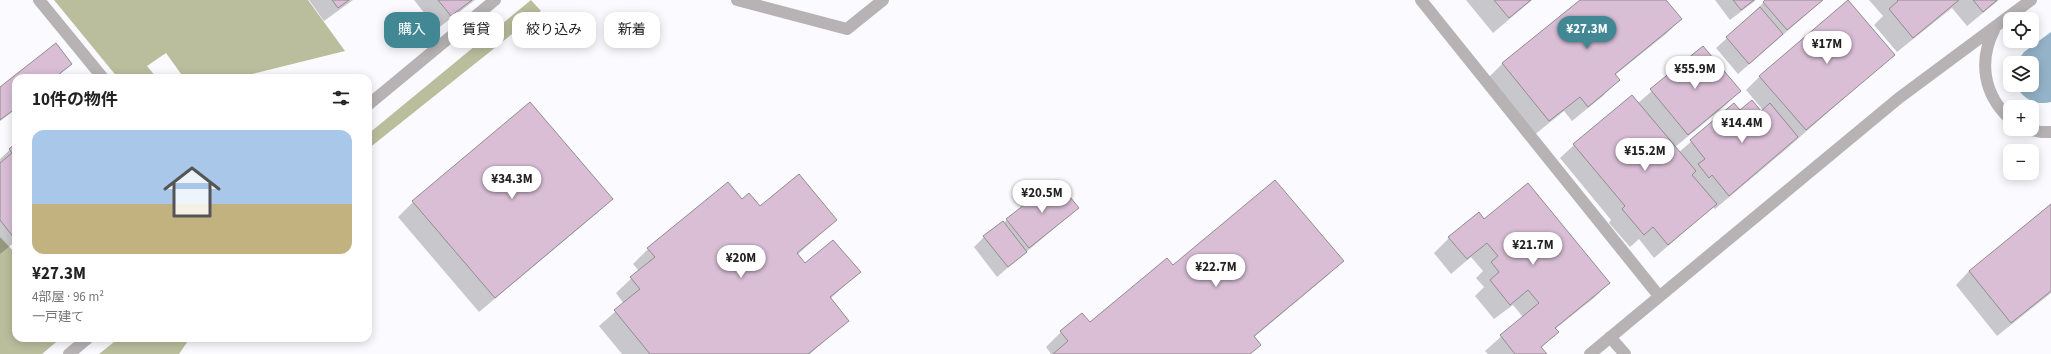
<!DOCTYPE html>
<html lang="ja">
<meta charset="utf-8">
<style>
:root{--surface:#fff;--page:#f2f2f2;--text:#222;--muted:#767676;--line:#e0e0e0;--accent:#428794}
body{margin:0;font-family:"Source Sans 3","Noto Sans JP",sans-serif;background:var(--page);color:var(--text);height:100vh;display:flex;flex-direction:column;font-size:15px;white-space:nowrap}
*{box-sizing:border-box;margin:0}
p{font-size:13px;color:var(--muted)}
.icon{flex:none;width:22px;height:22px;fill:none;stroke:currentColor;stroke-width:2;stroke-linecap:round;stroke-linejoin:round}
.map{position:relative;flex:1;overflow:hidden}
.sheet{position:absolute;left:12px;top:74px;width:360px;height:268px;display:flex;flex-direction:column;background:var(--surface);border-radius:12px;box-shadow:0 2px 10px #0003}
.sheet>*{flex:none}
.guide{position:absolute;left:384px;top:12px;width:380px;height:36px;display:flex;gap:8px}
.fabs{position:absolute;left:2003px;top:12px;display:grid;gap:8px}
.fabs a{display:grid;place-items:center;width:36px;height:36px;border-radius:8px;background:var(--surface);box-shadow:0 2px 10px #0003;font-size:20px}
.price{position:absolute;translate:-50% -34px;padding:0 9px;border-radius:14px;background:#fff;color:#222;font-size:13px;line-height:26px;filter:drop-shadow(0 1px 2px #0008)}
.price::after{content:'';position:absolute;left:50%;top:24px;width:12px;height:9px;margin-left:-6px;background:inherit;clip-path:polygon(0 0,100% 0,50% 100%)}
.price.on{background:var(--accent);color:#fff}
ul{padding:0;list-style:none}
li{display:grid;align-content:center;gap:8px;height:212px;padding:0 20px}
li+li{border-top:1px solid var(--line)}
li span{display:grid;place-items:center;height:124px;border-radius:12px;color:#555}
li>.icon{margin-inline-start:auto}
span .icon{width:72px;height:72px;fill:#fffc;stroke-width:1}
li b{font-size:17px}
h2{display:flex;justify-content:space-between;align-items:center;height:48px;padding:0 20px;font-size:17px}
.pill{padding:0 14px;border-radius:12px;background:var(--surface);box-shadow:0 2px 10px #0003;font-size:14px;line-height:36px}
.pill.on{background:var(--accent);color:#fff}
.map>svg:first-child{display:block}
.forest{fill:#babe9d}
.water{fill:#94b3c8}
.shadow{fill:#0003}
.building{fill:#d9bed6;stroke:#918c90}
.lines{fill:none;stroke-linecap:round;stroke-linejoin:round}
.service{stroke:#b7b3b4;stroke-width:12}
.minor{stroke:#b7b3b4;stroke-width:12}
</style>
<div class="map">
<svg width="2051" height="354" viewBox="0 0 2051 354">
<rect width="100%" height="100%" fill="#fbfbff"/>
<path class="forest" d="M54,0h254l37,51 -109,27h-52l-18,-25 -19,13 10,12h-39z
M531,0l10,11 -173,138v-15z
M0,237l16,17v84h45l-19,16h-42z
M119,338h71l-11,16h-80z"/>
<path class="water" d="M2051,32v70c-14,4 -29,-3 -35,-17h16v-22h-16l8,-11z"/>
<path class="shadow" d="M309,0h44l-29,21z
M414,0h61l-38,29z
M1466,0h66l-39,33z
M1581,0h84l16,19 -15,15 -51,41 3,5 -15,16 -31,25 -8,-10 -31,25 -46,-57 15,-15z
M1715,0h41l-26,20z
M1766,0h57l-85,74 -22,-26 38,-34 -1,-1z
M1869,0h130l-32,26 -15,-18 -55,44 -23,-27 9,-9z
M55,44l16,20 -15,14h-40v31l-16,12v-33z
M1703,47l36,44 -13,14 -51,42 4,5 55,-47 6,7h21l2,-2 -17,-20 14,-14 133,-21 -109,96 -69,58 -2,-2 -59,51 -15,-19 -9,8 -21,-24 2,-3 -51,-62 14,-13 64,-42z
M16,144v97l-16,13v-95z
M612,199l-16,15 -117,98 -81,-95 15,-15z
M742,200l18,8 76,12 -39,35 8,9 54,8 -29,27 17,22 -37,33h-188l-23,-28 25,-22 -8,-11 23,-22 -6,-7 15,-15z
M2051,206v87l-54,43 -41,-51 13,-14z
M1078,208l-81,69 -23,-30 10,-10 23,-17z
M1484,220l125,63 -15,15 -39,31 2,3 -16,16 4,6h-57l-3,-3 38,-34 -10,-12 -19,14 -19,-23 9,-9 -8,-9 7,-7 -12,-14 -20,17 -17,-21 15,-15z
M1342,261l-15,15 -74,62 6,7 -9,9h-199l-5,-7 15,-15 28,-8 84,-58z"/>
<path class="building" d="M332,0h17l-11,8z
M438,0h34l-21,16z
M1494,0h37l-22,18z
M1580,0h86l16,19 -67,55 5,6 -32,27 -8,-10 -31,24 -47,-58z
M1733,0h21l-13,10z
M1765,0h58l-36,30 -24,-28z
M1848,0l47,55 -89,75 -47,-54z
M1897,0h62l-46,38 -24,-29 9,-8z
M1973,0h24l-14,12z
M1760,7l23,27 -34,30 -23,-27z
M56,43l16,21 -18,14h-38v30l-16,12v-33z
M1703,46l38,45 -53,44 -38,-46z
M1632,95l64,76 -4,4 25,29 -49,41 -15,-18 -9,8 -22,-26 3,-3 -52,-62z
M1752,100l9,11 9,-8 28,34 -69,59 -17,-21 -3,3 -11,-14 7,-5 -15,-19 44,-37 6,7z
M530,102l83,97 -118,99 -83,-97z
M16,143v96h-1l-15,-19v-57l12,-10 -3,-4z
M799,174l38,46 -40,33 8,10 28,-23 28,32 -31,25 19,24 -41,33h-158l-36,-44 26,-21 -10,-12 25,-20 -8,-9 81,-66 14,17 7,-6 11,13z
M1056,180l23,28 -50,40 -23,-29z
M1275,180l69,81 -90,75 7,9 -11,9h-197l15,-13 -8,-10 22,-18 8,9 77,-64 6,7z
M1528,183l82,100 -55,45 4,4 -18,15 6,7h-32l-15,-19 39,-32 -11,-13 -18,15 -20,-25 9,-8 -8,-10 7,-6 -11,-13 -20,16 -19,-22 31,-25 5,7z
M2051,204v87l-40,32 -42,-52z
M1003,221l24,31 -19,15 -25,-31z"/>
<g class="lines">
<path class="service" d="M737,0l110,29 36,-29
M1421,0l238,296
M1994,30c-16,32 -10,65 16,89
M2027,129l14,3h10
M1610,337l15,17
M1590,354l309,-256 132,-98"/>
<path class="minor" d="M39,0l64,78
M368,105l127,-105
M69,354l19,-16"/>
</g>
</svg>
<div class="fabs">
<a><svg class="icon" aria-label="locate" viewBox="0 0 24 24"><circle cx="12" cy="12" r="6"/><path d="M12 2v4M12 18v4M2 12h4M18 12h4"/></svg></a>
<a><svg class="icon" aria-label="layers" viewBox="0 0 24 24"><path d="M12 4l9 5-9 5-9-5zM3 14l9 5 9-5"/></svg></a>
<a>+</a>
<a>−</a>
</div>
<b class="price on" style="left:1587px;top:50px">¥27.3M</b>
<b class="price" style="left:1827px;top:65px">¥17M</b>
<b class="price" style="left:1695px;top:90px">¥55.9M</b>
<b class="price" style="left:1742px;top:144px">¥14.4M</b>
<b class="price" style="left:1645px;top:172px">¥15.2M</b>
<b class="price" style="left:512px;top:200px">¥34.3M</b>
<b class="price" style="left:1042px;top:214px">¥20.5M</b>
<b class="price" style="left:1533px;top:266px">¥21.7M</b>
<b class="price" style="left:741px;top:279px">¥20M</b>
<b class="price" style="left:1216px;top:288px">¥22.7M</b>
<div class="guide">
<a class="pill on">購入</a>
<a class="pill">賃貸</a>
<a class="pill">絞り込み</a>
<a class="pill">新着</a>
</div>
<section class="sheet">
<h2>10件の物件<svg class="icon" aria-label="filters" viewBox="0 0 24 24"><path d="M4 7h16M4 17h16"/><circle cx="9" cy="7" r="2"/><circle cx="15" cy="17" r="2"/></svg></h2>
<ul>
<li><span style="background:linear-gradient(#a9c7e8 60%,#c2b280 0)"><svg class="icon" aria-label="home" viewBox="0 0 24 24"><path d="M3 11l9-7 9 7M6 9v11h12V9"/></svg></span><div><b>¥27.3M</b><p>4部屋 · 96 m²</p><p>一戸建て</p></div></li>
</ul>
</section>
</div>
